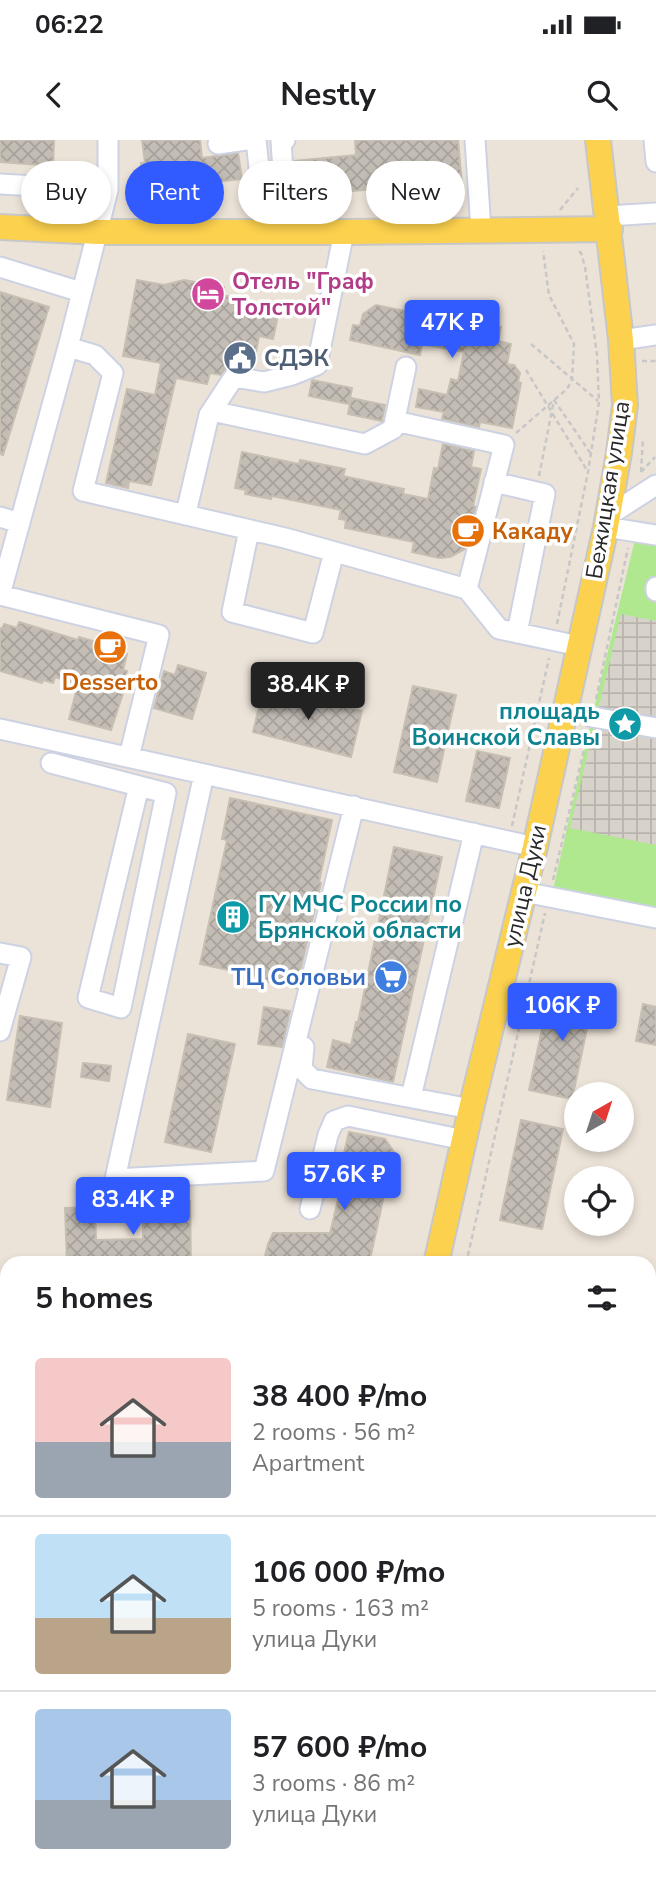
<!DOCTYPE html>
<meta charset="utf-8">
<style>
:root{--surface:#fff;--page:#f6f6f6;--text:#202124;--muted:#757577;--line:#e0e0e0;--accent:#325bff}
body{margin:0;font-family:"Nunito Sans",sans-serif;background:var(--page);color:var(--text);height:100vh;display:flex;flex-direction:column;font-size:26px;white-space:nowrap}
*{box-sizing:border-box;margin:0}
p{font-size:23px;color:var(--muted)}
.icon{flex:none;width:38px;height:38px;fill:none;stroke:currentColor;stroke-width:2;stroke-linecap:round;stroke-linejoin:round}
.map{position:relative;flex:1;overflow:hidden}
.side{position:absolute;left:0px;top:1116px;width:656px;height:625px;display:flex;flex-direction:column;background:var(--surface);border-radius:21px 21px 0 0;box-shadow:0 4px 10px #0003}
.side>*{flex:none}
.top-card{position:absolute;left:21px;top:21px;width:614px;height:63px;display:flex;gap:14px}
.needle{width:46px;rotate:39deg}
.fabs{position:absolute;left:564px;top:942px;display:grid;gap:14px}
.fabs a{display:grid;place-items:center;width:70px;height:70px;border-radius:50%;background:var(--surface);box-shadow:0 4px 10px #0003;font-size:35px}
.price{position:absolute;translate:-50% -60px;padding:0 16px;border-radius:7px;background:var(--accent);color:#fff;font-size:23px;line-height:46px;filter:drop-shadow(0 2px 4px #0008)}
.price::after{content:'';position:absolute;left:50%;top:42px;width:21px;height:16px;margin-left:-10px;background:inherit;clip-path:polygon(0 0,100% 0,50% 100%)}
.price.on{background:#222;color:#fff}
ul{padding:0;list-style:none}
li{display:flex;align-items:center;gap:21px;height:175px;padding:0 35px}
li+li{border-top:2px solid var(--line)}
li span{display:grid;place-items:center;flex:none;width:196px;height:140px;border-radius:7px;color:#555}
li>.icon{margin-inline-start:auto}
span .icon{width:84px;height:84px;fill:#fffc;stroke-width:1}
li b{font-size:30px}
h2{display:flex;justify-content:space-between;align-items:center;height:84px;padding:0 35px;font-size:30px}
.chip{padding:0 24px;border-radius:32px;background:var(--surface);box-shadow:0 4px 10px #0003;font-size:24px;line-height:63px}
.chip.on{background:var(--accent);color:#fff}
.status{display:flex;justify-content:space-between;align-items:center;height:49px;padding:0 35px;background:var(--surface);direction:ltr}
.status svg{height:19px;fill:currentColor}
header{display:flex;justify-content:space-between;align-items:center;height:91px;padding:0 35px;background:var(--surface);font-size:32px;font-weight:700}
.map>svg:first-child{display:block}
.park{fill:#afe88f}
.plaza{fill:url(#plaza-grid)}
.building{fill:url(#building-cross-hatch);stroke:#c7bfb2;stroke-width:2}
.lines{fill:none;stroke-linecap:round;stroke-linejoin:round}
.minor-casing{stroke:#cdd2e3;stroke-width:23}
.major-casing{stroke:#c7c7c7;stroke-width:28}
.path{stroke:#c7c7c7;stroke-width:2.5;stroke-dasharray:5 3.5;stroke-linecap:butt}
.minor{stroke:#fff;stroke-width:19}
.major{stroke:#fcd14e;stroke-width:24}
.labels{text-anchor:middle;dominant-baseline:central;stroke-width:7;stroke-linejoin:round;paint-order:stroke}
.hotel-label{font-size:23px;font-weight:bold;fill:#b23c85;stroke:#fff;text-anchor:start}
.service-label{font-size:23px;font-weight:bold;fill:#4e5e75;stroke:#fff;text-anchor:start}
.street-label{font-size:23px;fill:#282828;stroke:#fff}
.food-label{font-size:23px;font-weight:bold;fill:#c56008;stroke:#fff;text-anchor:start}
.culture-label{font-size:23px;font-weight:bold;fill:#0d838f;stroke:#fff;text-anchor:end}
.shop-label{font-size:23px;font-weight:bold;fill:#366cbe;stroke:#fff;text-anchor:end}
</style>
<div class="status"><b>06:22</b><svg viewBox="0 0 49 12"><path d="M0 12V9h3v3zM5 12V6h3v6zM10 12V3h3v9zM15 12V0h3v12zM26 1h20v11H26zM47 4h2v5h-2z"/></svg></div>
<header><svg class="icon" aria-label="back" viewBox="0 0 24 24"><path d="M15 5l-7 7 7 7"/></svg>Nestly<svg class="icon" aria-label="search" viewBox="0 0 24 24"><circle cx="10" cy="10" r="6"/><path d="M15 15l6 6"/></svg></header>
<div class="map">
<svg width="656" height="1741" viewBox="0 0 656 1741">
<defs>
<pattern id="plaza-grid" width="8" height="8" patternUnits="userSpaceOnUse" patternTransform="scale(1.75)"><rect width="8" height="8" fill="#d7d3cb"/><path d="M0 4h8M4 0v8" fill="none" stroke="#b9b5ae"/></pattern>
<pattern id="building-cross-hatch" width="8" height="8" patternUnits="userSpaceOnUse" patternTransform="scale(1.75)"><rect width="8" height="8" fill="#c3bdb5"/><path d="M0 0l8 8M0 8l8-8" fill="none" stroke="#a8a29c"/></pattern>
</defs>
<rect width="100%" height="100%" fill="#ece3d8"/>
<path class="park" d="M638,387l18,3v392l-105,-23 41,-182z"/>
<path class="plaza" d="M621,474l35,7v224l-86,-17z"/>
<path class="building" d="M0,0h54l-1,26 -53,-4z
M142,0h58l2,18 36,-5 4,26 -92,11v-5l-6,1 -3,-23h4z
M355,0h103l4,45 -86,9 -1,-5 -78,7 -2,-35 61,-6z
M137,140l27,5 20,-5 40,7 -2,8 24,5 -1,4 34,7 -6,28 -14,-3 -6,32 -23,-2 -9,9 -11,-2 -3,11 -31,-6 -25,107 -22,-4 -1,7 -22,-5 21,-94 28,6 6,-32 -38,-7z
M0,152l49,15 -46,148 -3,-1z
M427,163l45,10 -1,7 30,7 -3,14 13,3 -4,20 7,1 6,8 -2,9 3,1 -9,45 -32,-6 -1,5 -37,-8 2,-7 -28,-5 3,-18 28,6 4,-16 7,2 6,-29 -42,-8 -2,11 -70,-15 3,-15 7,1 3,-12 13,-9 49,10z
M312,240l40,8 -3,16 -40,-8z
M351,258l34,7 -3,16 -34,-7z
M443,304l31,7 -3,16 10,2 -8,37 3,1 -11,42 -15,8 -11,1 -27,-6 2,-10 -69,-14 1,-8 -7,-1 2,-9 -69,-14 -1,3 -26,-5 1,-4 -11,-2 7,-36 57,12 1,-4 45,9 -2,7 61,13 -1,5 25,5 6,-31 4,1z
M19,482l59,18 1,-3 31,9 -1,3 18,5 -4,16 4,1 -2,9 2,1 -16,49 -42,-11 9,-35 -23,-7 -2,6 -10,-3 -1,3 -42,-12v-43l2,1 2,-5 13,4z
M178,525l28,8 -14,46 -38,-11 10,-37 11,4z
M264,546l98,25 -11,46 -98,-25z
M413,546l43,9 -19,87 -43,-10z
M477,611l33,7 -11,50 -33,-7z
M230,658l102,22 -13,62 2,1 -25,105 -32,-7 1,-3 -65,-14 27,-124 -5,-1z
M394,707l48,10 -49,225 -66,-15 6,-27 18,5 5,-23h2z
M551,847l43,9 -22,103 -43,-9z
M643,864l13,3v38l-20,-4z
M264,867l26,4 -8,36 -24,-3z
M20,876l42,7 -12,84 -43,-7z
M188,894l47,10 -24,108 -46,-10z
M83,923l28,3 -2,15 -28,-4z
M521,980l42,9 -21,100 -42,-9z
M349,992l36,7 9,13v7l-4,9 -21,96h-106l5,-20 5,-11h57l17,-70 -5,-1z
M190,1061l1,63h-124l-2,-56 30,-1 1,33 47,-1v-37z"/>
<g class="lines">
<g class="minor-casing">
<path id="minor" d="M256,0l10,92
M285,0l-4,1 6,91
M475,0l6,90
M654,0l2,22
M218,4l28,-4
M0,44l108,6
M608,76l48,-3
M0,127l81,25
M621,200l35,-5
M68,207l27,8 18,18 -30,118 202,47 182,51 32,40 80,17
M212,271l153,33 28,-15 13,-62
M395,281l109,24 -37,144
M494,342l51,12 -28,139
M186,373l23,-98 25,-38 30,5 28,-7 25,-10 27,-133
M608,376l48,-31
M0,377l20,6
M606,387l50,8
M249,390l-17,82 81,21 21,-81
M656,447v4
M0,455l68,-248 40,-157v-50
M0,455l159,40 -30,122
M592,577l64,11
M0,589l535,118
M51,623l88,23 -51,212 33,10 45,-215 -27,-7
M204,634l-89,405 149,-8 90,-365
M524,752l132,26
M0,813l21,4 -21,74
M304,907l-2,22 10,10 159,30
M411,957l63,-264
M310,1069l18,-74 6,-14 14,-5 116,24
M0,1200h7
M649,1232l7,-8
M649,1353l7,-7
M649,1391l7,24
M649,1447l7,-3
M0,1475l7,19
M99,1734l4,7
M605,1734l8,7
M223,1741l27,-7
M334,1741l2,-7
M428,1741l2,-7"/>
</g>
<g class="major-casing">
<path id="major" d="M0,87l98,5h246l266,-3
M436,1124l35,-155 64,-262 71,-320 13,-74 6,-48 -4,-65 -23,-200
M296,1741l2,-7"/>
</g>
<path class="path" d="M560,70l18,-22
M531,204l67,57
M642,221h14
M526,230l62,102
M554,260l37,54
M516,293l51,-44 5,-9 2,-36 -25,-49 -6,-44
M641,332l2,-34
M641,332l14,-15
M539,336l15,-76
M557,484l31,-152 11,-70 -2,-47 -12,-88 -4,-14 -4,-4
M596,559l32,-151
M512,686l37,-168
M553,740l35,-147
M466,1124l79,-351
M649,1495l7,-8"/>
<use href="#minor" class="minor"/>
<use href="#major" class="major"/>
</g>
<defs>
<g id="hotel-disc" transform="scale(1.75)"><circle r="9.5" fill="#d1479c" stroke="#fff"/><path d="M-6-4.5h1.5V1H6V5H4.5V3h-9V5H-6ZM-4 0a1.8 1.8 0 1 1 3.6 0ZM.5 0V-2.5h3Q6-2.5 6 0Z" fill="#fff"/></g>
<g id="civic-disc" transform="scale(1.75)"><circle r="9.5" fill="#5c6f8a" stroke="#fff"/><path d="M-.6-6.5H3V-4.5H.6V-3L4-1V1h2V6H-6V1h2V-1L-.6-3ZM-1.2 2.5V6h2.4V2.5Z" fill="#fff"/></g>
<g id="cafe-disc" transform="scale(1.75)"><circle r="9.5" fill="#e8710a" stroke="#fff"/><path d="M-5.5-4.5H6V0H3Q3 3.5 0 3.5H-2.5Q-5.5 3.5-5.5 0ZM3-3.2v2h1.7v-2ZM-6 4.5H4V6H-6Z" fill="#fff"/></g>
<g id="sight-disc" transform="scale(1.75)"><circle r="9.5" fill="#0f9aa8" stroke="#fff"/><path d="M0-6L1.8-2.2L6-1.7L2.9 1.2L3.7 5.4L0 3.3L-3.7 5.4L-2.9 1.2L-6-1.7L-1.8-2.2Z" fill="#fff"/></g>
<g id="building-disc" transform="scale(1.75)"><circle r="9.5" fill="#0f9aa8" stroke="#fff"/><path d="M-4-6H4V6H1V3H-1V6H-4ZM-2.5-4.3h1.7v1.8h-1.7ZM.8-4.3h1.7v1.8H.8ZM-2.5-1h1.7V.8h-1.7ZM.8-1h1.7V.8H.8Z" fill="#fff"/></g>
<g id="supermarket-disc" transform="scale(1.75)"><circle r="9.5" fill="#3f7fe0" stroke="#fff"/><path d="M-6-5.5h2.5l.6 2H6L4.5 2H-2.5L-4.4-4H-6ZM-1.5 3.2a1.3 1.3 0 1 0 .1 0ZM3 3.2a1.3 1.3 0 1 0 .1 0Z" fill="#fff"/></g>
</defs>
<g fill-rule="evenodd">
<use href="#hotel-disc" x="208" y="154"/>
<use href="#civic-disc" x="240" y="218"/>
<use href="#cafe-disc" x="468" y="391"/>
<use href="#cafe-disc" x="110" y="507"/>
<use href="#sight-disc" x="625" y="584"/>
<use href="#building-disc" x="233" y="777"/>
<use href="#supermarket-disc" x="391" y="837"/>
</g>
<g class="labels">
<g class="hotel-label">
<text x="232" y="141">Отель "Граф<tspan x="232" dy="26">Толстой"</tspan></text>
</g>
<g class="service-label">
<text x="264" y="218">СДЭК</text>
</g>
<g class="street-label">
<text transform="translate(608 350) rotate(-81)">Бежицкая улица</text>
<text transform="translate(525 746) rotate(-77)">улица Дуки</text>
</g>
<g class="food-label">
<text x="492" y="391">Какаду</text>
<text x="110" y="542" text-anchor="middle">Desserto</text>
</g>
<g class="culture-label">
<text x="600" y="571">площадь<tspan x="600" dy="26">Воинской Славы</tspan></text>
<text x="258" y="764" text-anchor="start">ГУ МЧС России по<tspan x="258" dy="26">Брянской области</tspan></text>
</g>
<g class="shop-label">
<text x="366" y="837">ТЦ Соловьи</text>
</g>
</g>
</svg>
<div class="fabs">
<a><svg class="needle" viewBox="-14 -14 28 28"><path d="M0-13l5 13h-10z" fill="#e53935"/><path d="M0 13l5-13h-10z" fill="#757577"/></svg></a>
<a><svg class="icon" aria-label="locate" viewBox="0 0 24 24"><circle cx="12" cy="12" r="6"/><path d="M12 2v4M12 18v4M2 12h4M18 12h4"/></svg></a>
</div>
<b class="price" style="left:452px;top:220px">47K ₽</b>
<b class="price on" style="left:308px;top:582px">38.4K ₽</b>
<b class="price" style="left:562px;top:903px">106K ₽</b>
<b class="price" style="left:344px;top:1072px">57.6K ₽</b>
<b class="price" style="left:133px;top:1097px">83.4K ₽</b>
<div class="top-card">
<a class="chip">Buy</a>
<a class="chip on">Rent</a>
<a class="chip">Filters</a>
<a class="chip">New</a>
</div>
<section class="side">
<h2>5 homes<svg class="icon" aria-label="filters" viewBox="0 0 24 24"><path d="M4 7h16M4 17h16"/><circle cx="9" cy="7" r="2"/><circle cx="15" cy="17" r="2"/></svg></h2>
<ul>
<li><span style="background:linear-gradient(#f6c9c9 60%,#9aa5b1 0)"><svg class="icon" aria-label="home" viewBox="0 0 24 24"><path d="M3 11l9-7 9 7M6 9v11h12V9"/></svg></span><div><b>38 400 ₽/mo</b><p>2 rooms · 56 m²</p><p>Apartment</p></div></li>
<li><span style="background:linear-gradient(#bfe0f5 60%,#b9a48a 0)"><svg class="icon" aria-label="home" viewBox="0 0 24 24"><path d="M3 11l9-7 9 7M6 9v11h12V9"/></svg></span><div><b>106 000 ₽/mo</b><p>5 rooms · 163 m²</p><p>улица Дуки</p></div></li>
<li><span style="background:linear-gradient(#a9c7e8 65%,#9aa5b1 0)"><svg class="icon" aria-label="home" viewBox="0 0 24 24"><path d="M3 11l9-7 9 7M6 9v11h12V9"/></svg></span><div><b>57 600 ₽/mo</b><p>3 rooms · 86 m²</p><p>улица Дуки</p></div></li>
</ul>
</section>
</div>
